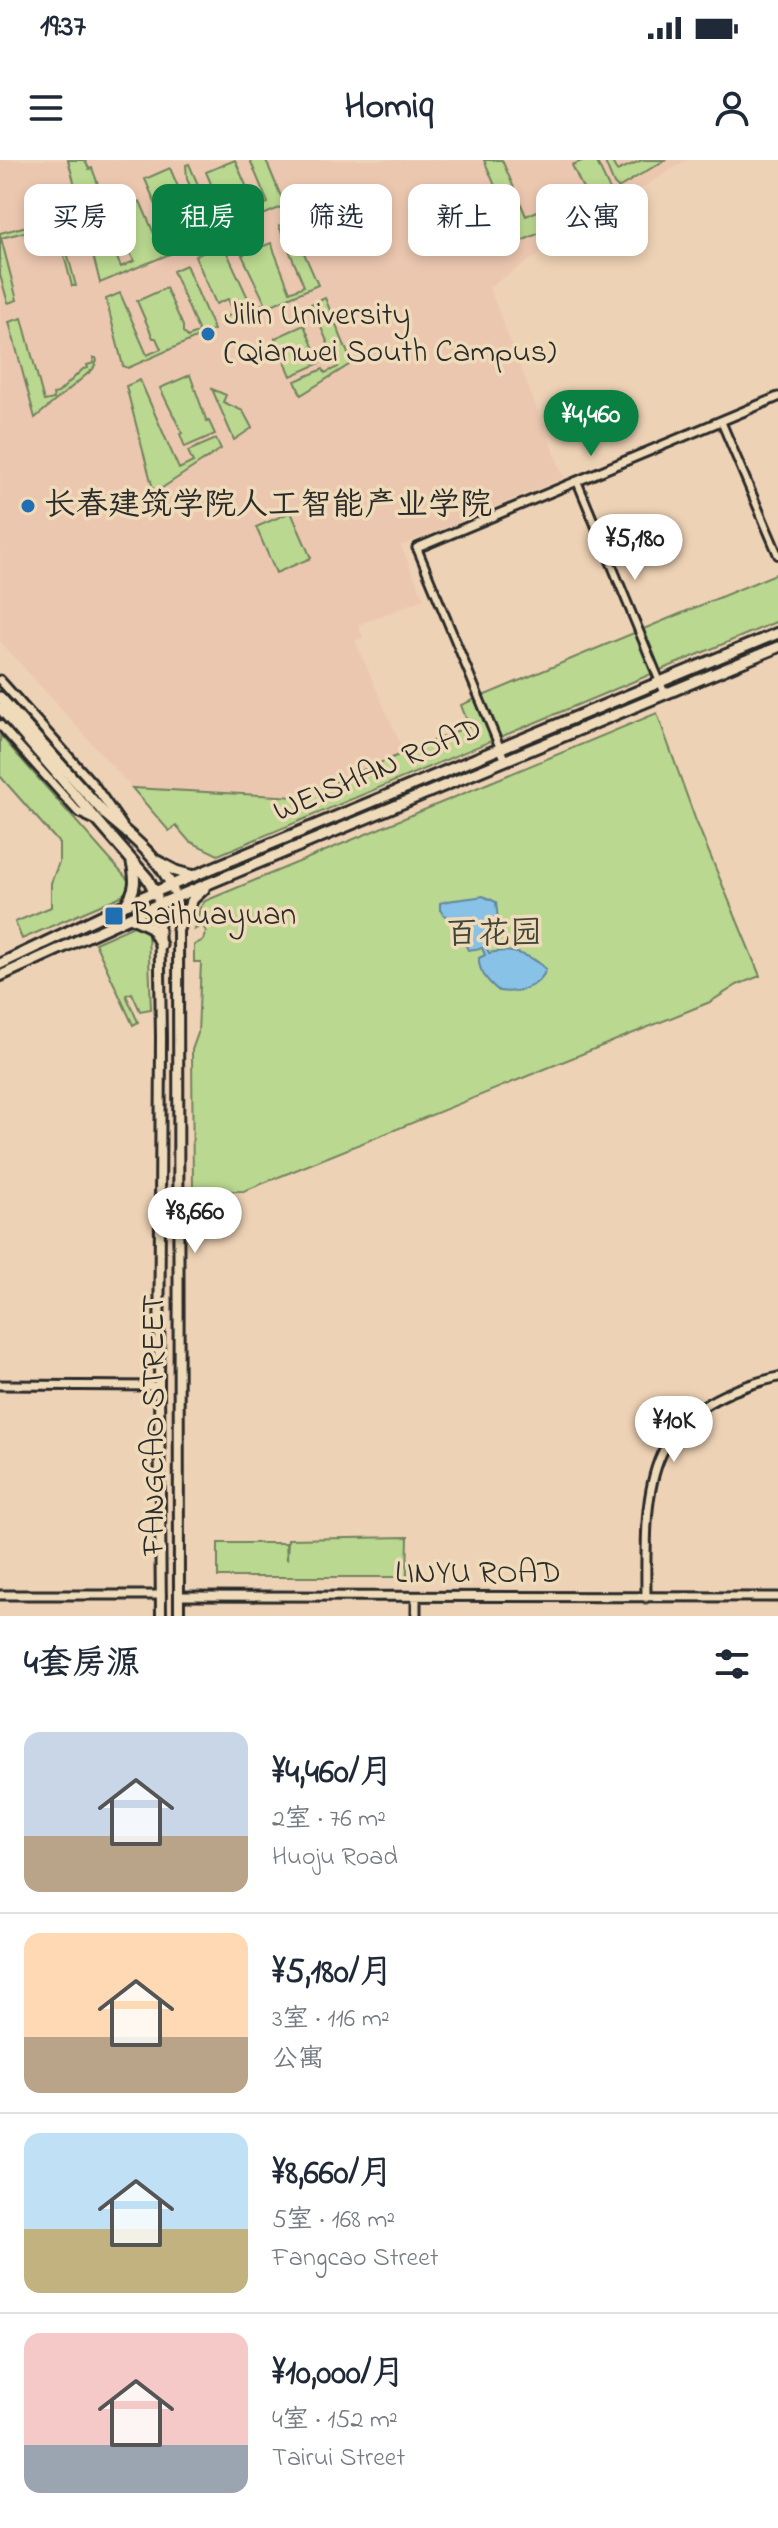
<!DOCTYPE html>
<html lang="zh">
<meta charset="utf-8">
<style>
:root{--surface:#fff;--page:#f2f2f3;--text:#1f2937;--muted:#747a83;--line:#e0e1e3;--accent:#0b8043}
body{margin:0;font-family:"Indie Flower","LXGW WenKai TC",sans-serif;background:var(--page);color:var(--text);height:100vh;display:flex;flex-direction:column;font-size:30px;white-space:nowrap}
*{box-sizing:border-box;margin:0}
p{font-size:26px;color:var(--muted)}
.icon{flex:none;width:44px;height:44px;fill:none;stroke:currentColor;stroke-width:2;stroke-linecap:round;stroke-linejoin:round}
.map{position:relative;height:1456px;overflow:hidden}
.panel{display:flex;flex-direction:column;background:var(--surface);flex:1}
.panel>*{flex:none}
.top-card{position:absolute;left:24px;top:24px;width:730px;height:72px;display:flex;gap:16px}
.price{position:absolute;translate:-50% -68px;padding:0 18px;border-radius:28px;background:#fff;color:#222;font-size:26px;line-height:52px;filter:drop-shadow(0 2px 4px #0008)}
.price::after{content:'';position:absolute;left:50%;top:48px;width:24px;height:18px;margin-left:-12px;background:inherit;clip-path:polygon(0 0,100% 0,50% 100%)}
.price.active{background:var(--accent);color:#fff}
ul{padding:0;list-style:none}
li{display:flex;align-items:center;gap:24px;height:200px;padding:0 24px}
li+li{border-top:2px solid var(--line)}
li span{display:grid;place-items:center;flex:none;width:224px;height:160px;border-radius:16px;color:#555}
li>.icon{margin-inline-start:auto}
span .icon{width:96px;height:96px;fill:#fffc;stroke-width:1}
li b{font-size:34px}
h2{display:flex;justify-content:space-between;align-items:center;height:96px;padding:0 24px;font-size:34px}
.tag{padding:0 28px;border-radius:16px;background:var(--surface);box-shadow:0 4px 12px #0003;font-size:28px;line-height:72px}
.tag.active{background:var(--accent);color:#fff}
.status{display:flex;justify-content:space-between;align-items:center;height:56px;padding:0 40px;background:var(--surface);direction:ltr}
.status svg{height:22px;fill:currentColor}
header{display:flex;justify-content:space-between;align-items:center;height:104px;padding:0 24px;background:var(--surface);font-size:36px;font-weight:700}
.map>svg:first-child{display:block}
.built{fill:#ecc7b0}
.green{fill:#bad890;stroke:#72825e;stroke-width:2}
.water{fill:#88c2e7;stroke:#63869c;stroke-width:2}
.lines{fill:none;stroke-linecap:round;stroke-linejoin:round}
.minor-casing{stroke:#2b2b2b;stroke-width:12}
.tertiary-casing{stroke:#2b2b2b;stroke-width:13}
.secondary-casing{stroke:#2b2b2b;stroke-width:14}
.primary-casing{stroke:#2b2b2b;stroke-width:15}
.minor{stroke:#efdbb9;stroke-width:6}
.tertiary{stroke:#efdbb9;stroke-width:7}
.secondary{stroke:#efdbb9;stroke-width:8}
.primary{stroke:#efdbb9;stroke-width:9}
.poi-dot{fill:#1f6fb2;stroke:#efdbb9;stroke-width:3}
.labels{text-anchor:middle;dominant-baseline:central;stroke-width:7;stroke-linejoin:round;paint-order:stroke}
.poi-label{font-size:32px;fill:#2b2b2b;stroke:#efdbb9;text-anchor:start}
.street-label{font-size:32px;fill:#2b2b2b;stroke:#efdbb9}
.park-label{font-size:32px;fill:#40453a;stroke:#efdbb9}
</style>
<div class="status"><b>19:37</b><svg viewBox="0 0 49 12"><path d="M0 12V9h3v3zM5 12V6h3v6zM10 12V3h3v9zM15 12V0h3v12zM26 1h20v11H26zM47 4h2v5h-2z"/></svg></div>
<header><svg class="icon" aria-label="menu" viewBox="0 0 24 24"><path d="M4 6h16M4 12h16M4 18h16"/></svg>Homiq<svg class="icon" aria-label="person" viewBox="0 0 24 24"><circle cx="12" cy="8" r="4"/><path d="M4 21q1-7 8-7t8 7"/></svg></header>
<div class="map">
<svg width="778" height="1456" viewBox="0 0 778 1456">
<rect width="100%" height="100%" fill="#eed2b5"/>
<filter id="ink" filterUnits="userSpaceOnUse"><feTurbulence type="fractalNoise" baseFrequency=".0125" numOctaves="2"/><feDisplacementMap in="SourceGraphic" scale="16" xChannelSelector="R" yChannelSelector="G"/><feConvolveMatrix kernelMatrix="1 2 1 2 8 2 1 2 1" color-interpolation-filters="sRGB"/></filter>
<g filter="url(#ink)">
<path class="built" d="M0,0h686l-197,127 75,191 -163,68 23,53 -66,26 5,12 -8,4 49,111 -106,44 -167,-9 -131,-146z"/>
<path class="green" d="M68,0h17l4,9 3,-1 7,19 -21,9z
M235,0l16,37 -2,2 5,10 14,-6 -18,-43h16l18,44 -2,3 -70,29 -25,-57 -1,-14 3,-1 27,62 13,-6 -4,-10h-3l-16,-38z
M484,0h18l24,56 58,-25 -12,-26 12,-5h12l15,32 -55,34 -37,16z
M604,0h7l6,11 25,-11h23l-47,28 -4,-4z
M170,8l31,73 -101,42 -19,-76 11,-5 29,65 13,-6 -23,-48 29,-12 16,37 -2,1 4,11 15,-5 -28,-66z
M58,58l18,68h-4l-16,-62 -55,14 16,62 -9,3 -8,-28v-42z
M290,61l28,64 -93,40 -3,-6 12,-6 -6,-14 -12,5 -21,-48 28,-12 30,65 12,-6 -23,-48 29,-12 19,49 14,-6 -25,-60z
M186,105l28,65 -86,38 -5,-2 -17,-67 14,-6 27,62 14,-6 -5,-11h-3l-16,-37 29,-13 17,38v6l5,5 11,-5 -26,-61z
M325,138l27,65 -51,32 -6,-14 28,-12 2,4 13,-6 -27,-63z
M22,158l22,83 10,-2 -1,-5 5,-1 25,-24 5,-1 -1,-3 7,-2 -1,-5h3l1,3 -4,8 -58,49 -26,-96z
M304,165l16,38 -29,13 -16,-38z
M190,215l17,47 2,-1 6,13 -30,13 -5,-13 2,-1 -22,-45z
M140,220l39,89 14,-7 -5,-11 28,-12 5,10 -65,43 -3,-3 -27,-103z
M212,229l14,6 -3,7 20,9 9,17 -18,12z
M291,352l20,46 -35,15 -20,-46z
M778,413v48l-560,234 -29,-14 -13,-15 -7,5 -37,-43 166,9 171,-71 -8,-21z
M657,553l39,108 64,155 -23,9 -27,17 -466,189 -51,1 -1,-142 6,-17 3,-71h-7v-17l9,-5 3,-9 -4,-6 -8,5 6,-22 5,-7z
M0,575l129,146 -3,11 -7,5 -97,42 -7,-17 36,-15v-24l8,-21v-19l-59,-67z
M136,765l9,3 3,5 3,76 -11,2 -8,-18 -6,2 12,27 -5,3 -38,-82z
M408,1377l-1,40h-189v-34h68l1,17 1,-21z"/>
<path class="water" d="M483,736l13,6 3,27 -4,12 -9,5 3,7c20,-5 42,1 57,16 -5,18 -30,25 -47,22 -10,-8 -21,-20 -20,-33l6,-3 -3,-7 -14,2 -9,-19 -19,-21v-7c12,-4 30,-4 43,-7z"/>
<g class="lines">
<g class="minor-casing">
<path id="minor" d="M721,261l57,134
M577,321l88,213
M417,388l88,212"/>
</g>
<g class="tertiary-casing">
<path id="tertiary" d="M417,388l361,-151
M0,520l94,105 28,40
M0,565l78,87 17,8
M0,1225l159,1
M0,1435h161
M179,1436l599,1
M416,1438v18
M646,1438c-1,-120 -2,-189 132,-221"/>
</g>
<g class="secondary-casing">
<path id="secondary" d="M176,738l2,18 1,700
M159,744l2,133 -2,349 2,230"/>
</g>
<g class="primary-casing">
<path id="primary" d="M0,537l106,118c23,19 57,46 67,75
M0,548l148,171 9,18
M157,701l19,10 18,5
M126,744c10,-15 10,-24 6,-41
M130,757l21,10 10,18
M178,769l15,-30 11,-10
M0,804l126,-60 652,-271
M0,816l145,-66 633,-263"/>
</g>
<use href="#minor" class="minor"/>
<use href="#tertiary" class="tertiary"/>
<use href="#secondary" class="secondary"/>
<use href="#primary" class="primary"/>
</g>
</g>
<g class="poi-dot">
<circle cx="208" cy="174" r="8"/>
<circle cx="28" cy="346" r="8"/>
<rect x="104" y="746" width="20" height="20" rx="4"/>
</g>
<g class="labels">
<g class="poi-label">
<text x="224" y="156">Jilin University<tspan x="224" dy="37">(Qianwei South Campus)</tspan></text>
<text x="44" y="346">长春建筑学院人工智能产业学院</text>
<text x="132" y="756">Baihuayuan</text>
</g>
<g class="street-label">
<text transform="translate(378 611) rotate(-23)">WEISHAN ROAD</text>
<text transform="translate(155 1265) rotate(-90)">FANGCAO STREET</text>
<text x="478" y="1414">LINYU ROAD</text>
</g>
<g class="park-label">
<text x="494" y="775">百花园</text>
</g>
</g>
</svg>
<b class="price active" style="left:591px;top:298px">¥4,460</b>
<b class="price" style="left:635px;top:422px">¥5,180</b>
<b class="price" style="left:195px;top:1095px">¥8,660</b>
<b class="price" style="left:674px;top:1304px">¥10K</b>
<div class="top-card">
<a class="tag">买房</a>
<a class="tag active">租房</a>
<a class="tag">筛选</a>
<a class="tag">新上</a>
<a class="tag">公寓</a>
</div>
</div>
<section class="panel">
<h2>4套房源<svg class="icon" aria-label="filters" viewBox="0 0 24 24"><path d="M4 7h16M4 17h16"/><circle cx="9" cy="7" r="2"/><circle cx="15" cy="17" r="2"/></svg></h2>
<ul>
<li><span style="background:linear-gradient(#c9d6e8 65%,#b9a48a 0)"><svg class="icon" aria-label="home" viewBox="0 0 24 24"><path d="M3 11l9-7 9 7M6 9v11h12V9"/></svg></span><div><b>¥4,460/月</b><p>2室 · 76 m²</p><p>Huoju Road</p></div></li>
<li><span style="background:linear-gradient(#ffd9b3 65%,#b9a48a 0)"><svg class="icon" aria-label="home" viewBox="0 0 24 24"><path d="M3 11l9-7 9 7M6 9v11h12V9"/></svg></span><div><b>¥5,180/月</b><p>3室 · 116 m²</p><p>公寓</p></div></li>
<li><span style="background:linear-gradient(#bfe0f5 60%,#c2b280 0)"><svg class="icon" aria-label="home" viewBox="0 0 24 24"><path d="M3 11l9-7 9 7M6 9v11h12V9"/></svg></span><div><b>¥8,660/月</b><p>5室 · 168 m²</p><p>Fangcao Street</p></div></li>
<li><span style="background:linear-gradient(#f6c9c9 70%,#9aa5b1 0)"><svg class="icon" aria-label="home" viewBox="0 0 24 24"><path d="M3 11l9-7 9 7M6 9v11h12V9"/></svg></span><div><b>¥10,000/月</b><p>4室 · 152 m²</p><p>Tairui Street</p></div></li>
</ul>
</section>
